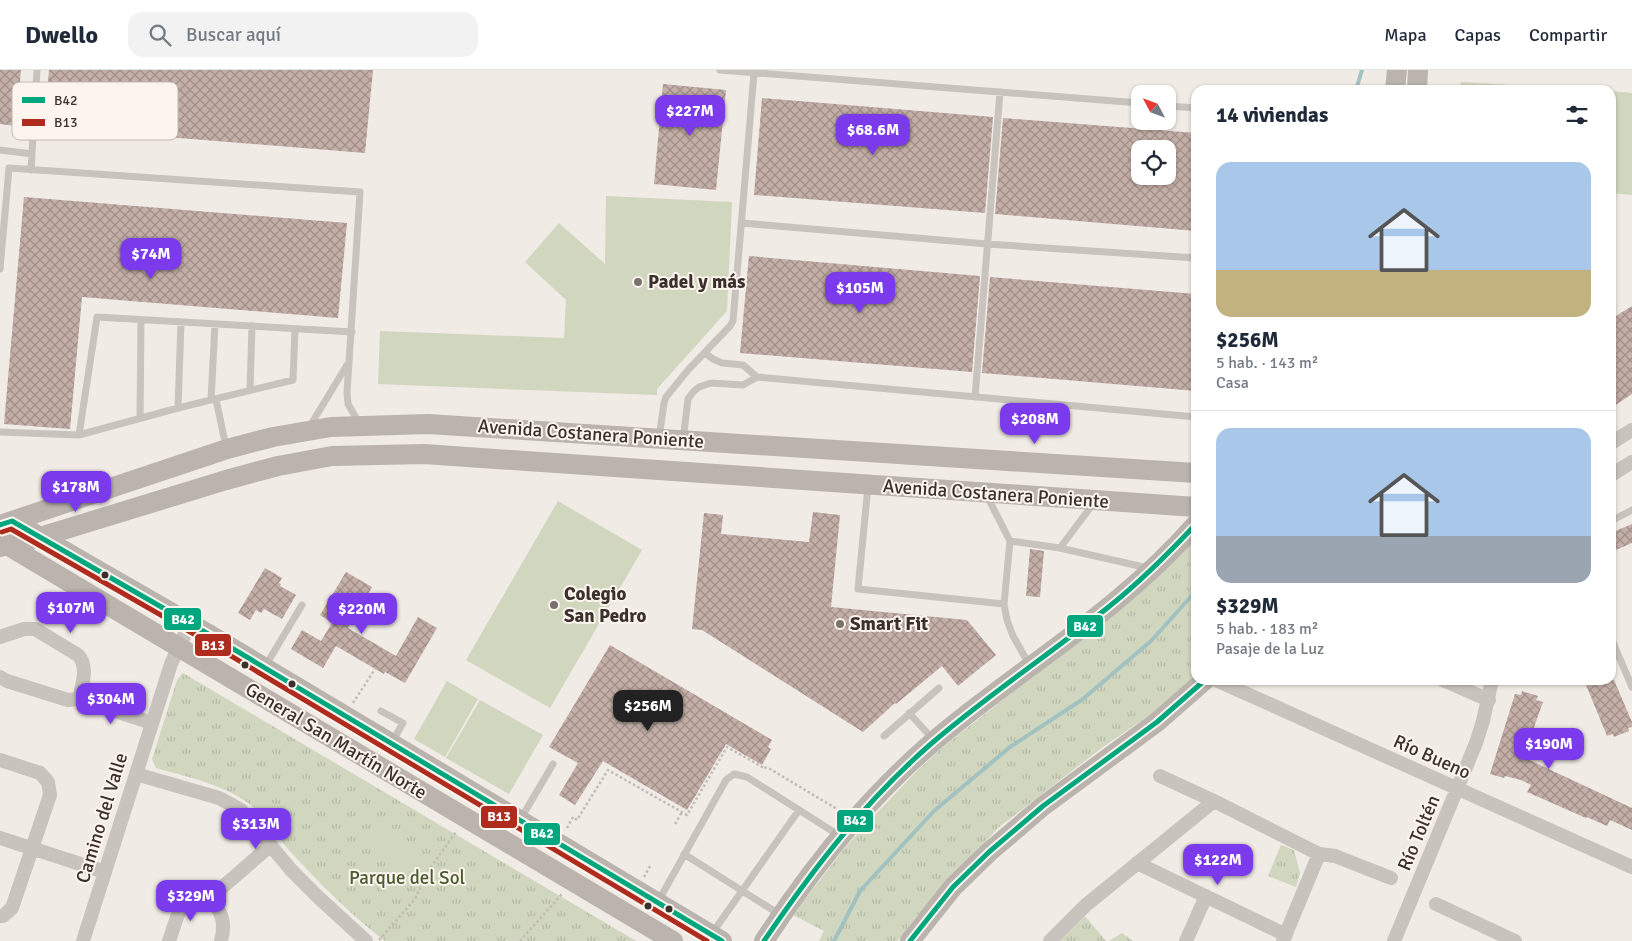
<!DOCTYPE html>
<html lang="es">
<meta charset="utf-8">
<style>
:root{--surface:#fff;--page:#f2f2f3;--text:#1f2937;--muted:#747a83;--line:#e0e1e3;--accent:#7c3aed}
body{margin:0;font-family:Signika,sans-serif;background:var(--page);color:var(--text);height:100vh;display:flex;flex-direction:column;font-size:19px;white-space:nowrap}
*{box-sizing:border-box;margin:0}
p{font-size:16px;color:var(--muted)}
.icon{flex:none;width:28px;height:28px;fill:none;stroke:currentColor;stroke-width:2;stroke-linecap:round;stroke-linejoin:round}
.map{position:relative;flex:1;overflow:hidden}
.details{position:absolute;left:1191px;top:15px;width:425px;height:600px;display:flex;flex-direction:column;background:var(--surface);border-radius:15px;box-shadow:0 1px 4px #0004}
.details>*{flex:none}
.needle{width:32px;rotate:311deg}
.tools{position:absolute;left:1131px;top:15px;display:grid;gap:10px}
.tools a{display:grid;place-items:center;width:45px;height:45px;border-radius:10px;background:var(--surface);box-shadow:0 1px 4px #0004;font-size:25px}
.price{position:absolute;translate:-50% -42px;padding:0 11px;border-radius:10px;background:var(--accent);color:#fff;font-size:16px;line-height:32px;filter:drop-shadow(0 1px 2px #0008)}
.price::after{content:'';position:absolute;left:50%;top:30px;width:15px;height:11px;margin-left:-8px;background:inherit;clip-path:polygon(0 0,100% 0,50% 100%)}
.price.on{background:#222;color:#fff}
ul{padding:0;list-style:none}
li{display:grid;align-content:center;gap:10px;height:265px;padding:0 25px}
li+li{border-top:1px solid var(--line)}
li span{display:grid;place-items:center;height:155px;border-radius:15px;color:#555}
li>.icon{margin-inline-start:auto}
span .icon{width:90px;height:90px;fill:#fffc;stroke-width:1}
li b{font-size:21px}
h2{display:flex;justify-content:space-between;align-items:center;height:60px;padding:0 25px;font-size:21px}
header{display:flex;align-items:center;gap:30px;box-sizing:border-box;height:70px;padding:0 25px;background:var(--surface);border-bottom:1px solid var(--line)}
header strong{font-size:24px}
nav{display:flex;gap:28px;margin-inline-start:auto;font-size:18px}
.search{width:350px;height:45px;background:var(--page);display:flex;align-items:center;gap:12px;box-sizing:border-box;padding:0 18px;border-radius:15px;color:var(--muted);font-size:19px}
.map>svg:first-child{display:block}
.grass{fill:url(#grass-tufts)}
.garden{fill:#d1d6bf}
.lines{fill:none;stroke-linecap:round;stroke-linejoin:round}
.stream{stroke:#a1c2c1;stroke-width:4}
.building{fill:url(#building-cross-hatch);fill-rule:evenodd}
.path{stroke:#c2bbb6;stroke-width:2.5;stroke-dasharray:2.5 2.5;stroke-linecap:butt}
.lane{stroke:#c9c3be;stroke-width:7}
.street{stroke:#c9c3be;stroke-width:14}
.secondary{stroke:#bab3ae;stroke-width:20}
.bus-1-casing{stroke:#fbf5ee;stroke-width:9}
.bus-2-casing{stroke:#fbf5ee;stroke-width:9}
.bus-1{stroke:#00a77e;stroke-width:5}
.bus-2{stroke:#af2b1e;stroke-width:5}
.poi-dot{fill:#7a716c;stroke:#fbf5ee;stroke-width:2}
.bus-dot{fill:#3b302b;stroke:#fbf5ee;stroke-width:2}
.labels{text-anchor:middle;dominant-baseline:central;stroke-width:4;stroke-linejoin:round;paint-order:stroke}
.poi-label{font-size:19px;font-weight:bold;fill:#3b302b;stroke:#fbf5ee;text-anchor:start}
.street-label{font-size:19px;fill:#3b302b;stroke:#fbf5ee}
.park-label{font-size:19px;fill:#4a5a2e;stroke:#fbf5ee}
.key{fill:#fbf5ee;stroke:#c1bab4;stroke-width:1}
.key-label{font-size:14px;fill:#3b302b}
.line-badge{stroke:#fbf5ee;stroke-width:2}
.badge-label{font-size:14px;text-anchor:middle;font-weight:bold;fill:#fff}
</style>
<header>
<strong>Dwello</strong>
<div class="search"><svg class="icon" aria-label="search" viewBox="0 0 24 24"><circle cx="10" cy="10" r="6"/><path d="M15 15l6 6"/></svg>Buscar aquí</div>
<nav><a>Mapa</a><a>Capas</a><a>Compartir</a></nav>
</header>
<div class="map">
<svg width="1632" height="871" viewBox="0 0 1632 871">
<defs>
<pattern id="grass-tufts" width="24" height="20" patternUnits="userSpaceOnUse" patternTransform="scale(1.25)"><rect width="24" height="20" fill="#d1d6bf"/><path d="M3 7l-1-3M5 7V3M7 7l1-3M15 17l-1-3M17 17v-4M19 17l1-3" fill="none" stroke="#b4b8a4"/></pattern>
<pattern id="building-cross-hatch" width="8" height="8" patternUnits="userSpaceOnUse" patternTransform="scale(1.25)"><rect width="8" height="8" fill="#c3afa7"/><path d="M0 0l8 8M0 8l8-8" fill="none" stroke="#a08f88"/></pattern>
</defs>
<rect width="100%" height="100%" fill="#f0ebe5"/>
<path class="grass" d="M1196,457v151l-17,17 -76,52 -104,80 -85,92 -16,22h-79l5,-10 -31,-16 50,-65 28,-31 47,-49 25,-23 118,-93z
M183,603l453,268h-251c-35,-27 -67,-59 -97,-92 -13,-16 -23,-33 -40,-46 -26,-19 -61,-26 -92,-35l-4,-9 25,-79z
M1281,775l13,5 6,23 -4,14 -28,-11z
M1085,846l21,25h-46z
M1122,863l11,8h-24z"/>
<path class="garden" d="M1461,12l127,8h-128z
M1611,21l21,2v102l-21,-2z
M606,126l126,6 -5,109 -70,78v6l-279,-11 2,-53 184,7 2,-38 -41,-38 34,-39 46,41z
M558,431l84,49 -92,158 -84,-48z
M447,611l31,18 -33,58 -31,-18z
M480,630l63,35 -34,59 -63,-36z
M373,757l48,27 -8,15 -48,-26z"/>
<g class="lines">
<path class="stream" d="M1356,20l6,-20
M834,871l26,-50 74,-80 76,-64 73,-48 68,-58 45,-50"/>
</g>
<path class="building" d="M0,0h21l-5,56 -16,-2z
M49,0h324l-8,83 -321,-26z
M663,14l63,6 -10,100 -62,-6z
M762,28l231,19 -8,96 -231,-18z
M1003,48l193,15v98l-201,-17zM1140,79h28v27h-28z
M24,127l323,26 -9,95 -256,-21 -12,132 -66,-5z
M749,186l231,20 -8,96 -232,-19z
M990,207l206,17v97l-214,-18z
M1632,236v88l-21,14v-89z
M813,442l27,3 -9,92 136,13 29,35 -38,31 -16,-20 -46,38 -1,-1 -32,29 -161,-102 -10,-1 12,-116 19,2 -2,19 88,8z
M1632,454v19l-21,9v-19z
M1030,479l14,2 -4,46 -14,-1z
M265,498l17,10 -3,5 2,1 -1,2 16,9 -14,24 -18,-10 -3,4 -5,-3 -6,10 -12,-7z
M346,502l26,15 -24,41 48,28 22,-39 19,11 -32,55 -20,-11 -1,2 -48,-28 -13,22 -32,-19 11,-19 19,11 11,-18 -12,-8z
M610,575l162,95 -4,7 3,2 -9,16 -36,-21 -39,66 -84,-49 -28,44 -16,-10 19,-32 -29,-16z
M1584,610h30l18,42v5l-4,1 1,3 -15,6 -1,-3 -6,2z
M1522,621l16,5 -2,4 7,2 -15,42h2l-5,14 107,50v22l-22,-10 -3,6 -20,-9 -1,1 -59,-26 4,-7 -10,-5 -16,-4 -1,2 -14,-4 25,-80 6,1z"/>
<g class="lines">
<path class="path" d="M353,633l22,-34
M675,754l7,-12
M567,758l6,-11 4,3 31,-50 79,45 40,-68 37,21v-1l6,2 72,43
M644,807l7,-13
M379,870l36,-41 13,-28 28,-39
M520,871l42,-47"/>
<path class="lane" d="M720,0l420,33
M1168,36l28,2
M0,80l32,4
M31,100l6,-100
M742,153l245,21 209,14
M0,199l9,-101 351,24 -13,201 1,11 11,19
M705,283l8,6 9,4 21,2 14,12
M250,320l2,-64
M975,327l25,-305
M216,329l10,48
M211,330l4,-76
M178,338l3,-86
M140,348l1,-98
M310,356l37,-61
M0,362l79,3 99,-27 115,-28 2,-51
M79,365l18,-118 255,15
M659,368l5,-35 2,-6 22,-27 42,-44 3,-5 21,-248
M683,370l5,-41 6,-8 5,-4 12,-4 32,2 14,-8 439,40
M868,416l-10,103 146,15
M987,426l23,45 -6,63 3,16 6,16 17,30
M1611,451l21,-11
M1010,471l50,7 88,20
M1060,478l33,-44
M1611,568l21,49
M266,595l36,-60
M381,641l22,12 -11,19
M909,643l24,26
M884,666l55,-48
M520,750l33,-56
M684,784l95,60
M659,830l67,-120 8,-6 13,3 93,59
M713,862l86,-122"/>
<path class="street" d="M1611,373l21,-13
M1611,405l21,-13
M0,567l24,-8h11l43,26c11,12 4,29 1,44
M0,607l7,4 61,19 11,-1 73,24
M1216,610l416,187
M1443,610l46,20
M0,690l40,13 8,9 2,13 -38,113 -9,8h-3
M136,704l83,24 22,12 51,61 25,25 49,45
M1160,706l54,25 105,53 16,2 56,22
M0,768l105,34
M1137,793l149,72
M210,828l61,-53
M1436,834l79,37
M83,871l88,-277 19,-41
M169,871c4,-10 9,-34 18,-40 6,-4 16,-3 23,-3 12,14 16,25 11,43
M1050,871l36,-36 128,-104
M1186,871l20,-45
M1283,871l36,-87
M1394,871l82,-198 7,-22 9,-41"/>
<path class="secondary" d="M1395,20l2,-20
M1417,20l1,-20
M0,455l227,-76 46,-12 58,-10 97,-3 768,49
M33,463l177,102 512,306
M2,472l671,399
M0,477l40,-10 186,-57 52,-14 54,-10 92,-2 772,53
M764,871c55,-84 117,-160 197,-222 81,-64 166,-116 235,-195
M910,871l43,-54 36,-35 54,-46 114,-84 48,-42"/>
<g class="bus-1-casing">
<path id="bus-1" d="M0,455l12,-4 198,114 512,306
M764,871c49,-72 102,-141 168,-198 57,-49 121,-91 179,-138 31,-25 58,-52 85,-81
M910,871l43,-54 36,-35 54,-46 114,-84 48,-42"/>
</g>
<g class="bus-2-casing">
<path id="bus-2" d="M2,462l9,-3 195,112 501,300"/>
</g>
<use href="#bus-1" class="bus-1"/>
<use href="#bus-2" class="bus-2"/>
</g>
<g class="poi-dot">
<circle cx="638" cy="212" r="5"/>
<circle cx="554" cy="535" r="5"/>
<circle cx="840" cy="554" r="5"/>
</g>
<g class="bus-dot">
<circle cx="105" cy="505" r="4.5"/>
<circle cx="245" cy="595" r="4.5"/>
<circle cx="292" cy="614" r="4.5"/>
<circle cx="648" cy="836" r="4.5"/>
<circle cx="669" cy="839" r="4.5"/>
</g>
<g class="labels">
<g class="poi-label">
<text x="648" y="212">Padel y más</text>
<text x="564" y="524">Colegio<tspan x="564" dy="22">San Pedro</tspan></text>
<text x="850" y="554">Smart Fit</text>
</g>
<g class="street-label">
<text transform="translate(591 364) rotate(4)">Avenida Costanera Poniente</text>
<text transform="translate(996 424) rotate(4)">Avenida Costanera Poniente</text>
<text transform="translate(336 671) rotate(31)">General San Martín Norte</text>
<text transform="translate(1432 687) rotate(24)">Río Bueno</text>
<text transform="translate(102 748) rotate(-73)">Camino del Valle</text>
<text transform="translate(1419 763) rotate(-67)">Río Toltén</text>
</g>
<g class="park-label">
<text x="407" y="808">Parque del Sol</text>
</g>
</g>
<rect x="12" y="12" width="166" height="58" rx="8" class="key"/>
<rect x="22" y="27" width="23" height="6" fill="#00a77e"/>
<rect x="22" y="49" width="23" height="7" fill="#af2b1e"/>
<g class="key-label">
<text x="54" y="35">B42</text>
<text x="54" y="57">B13</text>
</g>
<g class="line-badge">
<rect x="163" y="537" width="39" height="24" rx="5" fill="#00a77e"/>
<rect x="1066" y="544" width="38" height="24" rx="5" fill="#00a77e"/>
<rect x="194" y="563" width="38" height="24" rx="5" fill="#af2b1e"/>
<rect x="480" y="735" width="38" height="24" rx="5" fill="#af2b1e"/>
<rect x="836" y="739" width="38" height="24" rx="5" fill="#00a77e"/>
<rect x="523" y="752" width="38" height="24" rx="5" fill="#00a77e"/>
</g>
<g class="badge-label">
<text x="183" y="554">B42</text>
<text x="1085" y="561">B42</text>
<text x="213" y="580">B13</text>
<text x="499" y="751">B13</text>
<text x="855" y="755">B42</text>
<text x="542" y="768">B42</text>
</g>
</svg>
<div class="tools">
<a><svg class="needle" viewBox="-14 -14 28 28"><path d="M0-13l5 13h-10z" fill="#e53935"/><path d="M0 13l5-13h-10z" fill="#747a83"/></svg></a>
<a><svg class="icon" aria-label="locate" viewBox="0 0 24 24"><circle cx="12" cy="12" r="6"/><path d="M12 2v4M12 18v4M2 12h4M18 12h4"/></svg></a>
</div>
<b class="price" style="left:690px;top:67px">$227M</b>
<b class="price" style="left:873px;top:86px">$68.6M</b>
<b class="price" style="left:151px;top:210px">$74M</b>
<b class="price" style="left:860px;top:244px">$105M</b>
<b class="price" style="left:1035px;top:375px">$208M</b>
<b class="price" style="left:76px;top:443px">$178M</b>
<b class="price" style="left:71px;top:564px">$107M</b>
<b class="price" style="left:362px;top:565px">$220M</b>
<b class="price" style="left:111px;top:655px">$304M</b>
<b class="price on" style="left:648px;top:662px">$256M</b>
<b class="price" style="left:1549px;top:700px">$190M</b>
<b class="price" style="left:256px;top:780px">$313M</b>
<b class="price" style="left:1218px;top:816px">$122M</b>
<b class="price" style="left:191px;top:852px">$329M</b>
<section class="details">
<h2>14 viviendas<svg class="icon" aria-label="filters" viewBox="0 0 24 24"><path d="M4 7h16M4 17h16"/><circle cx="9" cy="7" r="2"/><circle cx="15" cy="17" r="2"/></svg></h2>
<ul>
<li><span style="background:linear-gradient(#a9c7e8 70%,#c2b280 0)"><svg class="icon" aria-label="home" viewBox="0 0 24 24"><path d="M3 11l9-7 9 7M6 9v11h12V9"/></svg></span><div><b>$256M</b><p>5 hab. · 143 m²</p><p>Casa</p></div></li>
<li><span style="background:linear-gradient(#a9c7e8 70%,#9aa5b1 0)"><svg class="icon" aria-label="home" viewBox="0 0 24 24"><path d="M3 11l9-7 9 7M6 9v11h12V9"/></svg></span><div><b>$329M</b><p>5 hab. · 183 m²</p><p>Pasaje de la Luz</p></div></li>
</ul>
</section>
</div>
